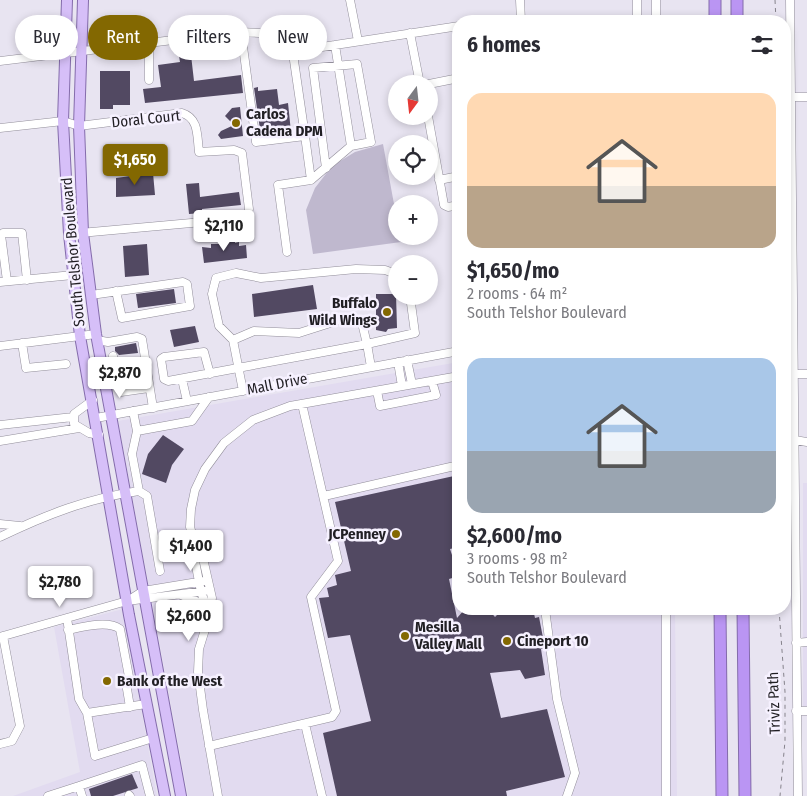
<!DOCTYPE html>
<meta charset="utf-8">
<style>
:root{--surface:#fff;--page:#f7f7f7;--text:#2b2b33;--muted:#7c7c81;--accent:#836801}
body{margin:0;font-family:"Fira Sans Condensed",sans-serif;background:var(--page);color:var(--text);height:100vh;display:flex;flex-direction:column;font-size:19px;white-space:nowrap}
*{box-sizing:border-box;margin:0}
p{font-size:16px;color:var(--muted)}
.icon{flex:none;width:28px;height:28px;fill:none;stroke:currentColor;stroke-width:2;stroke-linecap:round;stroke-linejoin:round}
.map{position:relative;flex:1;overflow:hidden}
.details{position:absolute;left:452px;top:15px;width:339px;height:600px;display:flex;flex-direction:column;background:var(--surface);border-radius:20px;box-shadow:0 2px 8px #0003}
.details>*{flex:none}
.top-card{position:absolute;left:15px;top:15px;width:362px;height:45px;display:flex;gap:10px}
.needle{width:32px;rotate:195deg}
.buttons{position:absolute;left:388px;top:75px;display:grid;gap:10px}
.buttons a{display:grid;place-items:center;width:50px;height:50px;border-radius:50%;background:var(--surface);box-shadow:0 2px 8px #0003;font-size:25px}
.price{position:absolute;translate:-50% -42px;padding:0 11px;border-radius:5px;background:#fff;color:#222;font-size:16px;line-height:32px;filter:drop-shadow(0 1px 2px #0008)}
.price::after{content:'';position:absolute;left:50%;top:30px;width:15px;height:11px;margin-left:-8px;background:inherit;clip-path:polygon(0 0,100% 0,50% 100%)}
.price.on{background:var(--accent);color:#fff}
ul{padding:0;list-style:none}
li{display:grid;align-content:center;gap:10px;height:265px;padding:0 15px}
li span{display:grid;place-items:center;height:155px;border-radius:15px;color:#555}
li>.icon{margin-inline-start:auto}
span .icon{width:90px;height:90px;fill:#fffc;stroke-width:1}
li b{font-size:21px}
h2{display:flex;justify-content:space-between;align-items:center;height:60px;padding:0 15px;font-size:21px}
.chip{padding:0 18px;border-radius:22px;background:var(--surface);box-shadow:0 2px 8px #0003;font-size:18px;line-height:45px}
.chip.on{background:var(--accent);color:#fff}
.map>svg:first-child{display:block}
.built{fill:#e2dbf0}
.green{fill:#bfb8ce}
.building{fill:#524962}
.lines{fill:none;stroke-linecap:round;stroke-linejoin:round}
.minor-casing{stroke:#928e9a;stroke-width:9}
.major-casing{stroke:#846cab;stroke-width:12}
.highway-casing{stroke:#846cab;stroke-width:13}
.path{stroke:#86838c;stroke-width:1;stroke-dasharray:4 4;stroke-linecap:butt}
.minor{stroke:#fff;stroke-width:8}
.major{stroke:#d6bff8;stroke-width:10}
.highway{stroke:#ba95f3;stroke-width:11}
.poi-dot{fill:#836801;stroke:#f6f1ff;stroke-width:2}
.labels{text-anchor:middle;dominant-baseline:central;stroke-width:5;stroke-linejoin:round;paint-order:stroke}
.poi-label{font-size:15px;font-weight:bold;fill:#211f24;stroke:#f6f1ff;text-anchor:start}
.street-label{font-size:15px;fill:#211f24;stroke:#f6f1ff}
</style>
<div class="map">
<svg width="807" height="796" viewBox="0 0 807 796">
<rect width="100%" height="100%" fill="#e8e4f1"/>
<path class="built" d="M459,362v247h216l2,187h-489l-70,-375z
M803,483h4v223h-4z
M123,609l34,187h-144l67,-24 -26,-145z"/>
<path class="green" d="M383,144l13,71v21h4l1,6 -88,12 -7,-44 9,-22 17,-22 23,-14z"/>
<path class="building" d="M191,55l3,26 47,-6 2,18 -98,10 -2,-14 18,-2 -3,-22 22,-3 -1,-6z
M100,71h30v34h-17v4h-13z
M258,87v4l19,-2 2,16 9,-2 3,29 -30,4 -7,-48z
M240,107l3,29 -22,3 -3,-4 3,-4 13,-6 -9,-9 7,-8z
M153,173l2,22 -39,2v-19z
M199,183l1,14 39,-5 2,13 -39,4v4l-13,1 -3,-30z
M225,240h10v3l4,-1v4l7,-1 1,13 -43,5 -2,-16 9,1v-4h15z
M147,244l2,31 -24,2 -2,-31z
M313,285l4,24 -63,8 -2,-23z
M174,289l2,14 -38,5 -2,-14z
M376,294h20l1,34 -9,1 -2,3 -10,-2z
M195,326l4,16 -25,5 -4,-17z
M136,343l2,10 -19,2 -4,-4v-4z
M163,435l21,14 -12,16 -6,18 -24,-9 6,-20z
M454,476l5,20v51l-9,2 9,27 -10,3 8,39 8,-9h23l7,8 8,-8h30l2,9 4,-1 6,31 -4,1 4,26 -20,4 -5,-9 -30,3 11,45 46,-9 18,68 -59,14 1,5h-170l-14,-63 48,-12 -21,-86 -22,3 -9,-40 10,-1 -2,-9 10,-3 -2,-10 16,-4 -16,-69z
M132,774l6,14 -25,8h-22l-2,-7z"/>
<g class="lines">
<g class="minor-casing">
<path id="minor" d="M350,0l8,41
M520,0l1,21
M637,0v21
M656,0v21
M790,0l8,796
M241,32l15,110 49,-6 -14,-96
M410,33l9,46 4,5
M149,43v37
M0,61l239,-29 20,1 63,14 137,-21
M429,84l30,-6
M791,97h16
M428,116l16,89 4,2 11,-2
M0,128l63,-7 16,5 103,-13c17,5 15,23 17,39l35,-2 8,3 7,56 -2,9 -178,16
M326,168l-13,-100 44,-4 14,78 -20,4
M311,180l40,-34 -16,-101
M439,180l20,-4
M287,252l-9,-67 33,-5 -6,-44
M7,281l-6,-46 2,-2h19l5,47
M0,282l73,-7
M91,295l92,-13 4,2 3,22 -68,12 -6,-27
M97,340l11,2 29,-5 5,2 11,69
M22,343l4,25 40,-4
M0,346l96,-12
M113,356l6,33 2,3 28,-4
M407,360l5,24
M398,362l4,24
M371,367l-4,-23 48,-11 -5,-37
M103,372l44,-7
M210,374l-6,-22 -40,5 -3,2 3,20 4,2 199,-37 -5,-21 -19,-4 -44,14 -45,-2 -21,9
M793,374h14
M182,379l5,22
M243,391l-10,-51 -14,-14 -7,-32 4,-16 20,-5 25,5 95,-9 29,1 11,4
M377,391l3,15 56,-11 -4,-14
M93,400l-19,14v10l15,9 10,2
M96,418l363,-67
M0,425l73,-8
M137,431l55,-10 17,-24
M795,440l12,2
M0,441l79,-13
M139,491l8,5 13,75
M324,496l135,-31
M0,524l20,2
M0,537c45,-22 89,-39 139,-46l-7,-37 5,-23 -4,-20
M196,547l6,7 10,44 -4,22 -9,29 -1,23 5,38 15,86
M181,595l15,6 11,10
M129,600l14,-9 61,-10
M545,609l12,90 18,74 -8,23
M666,609v187
M209,613l-8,-21 -7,-36 2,-9 -6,-20 1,-18 4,-19 10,-21 19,-26 29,-23 37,-14 169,-30
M67,618l12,81 8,14
M68,630c14,-3 40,-10 52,-1l10,53
M0,637l127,-36 78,-10
M796,643l11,-1
M146,704l-59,9 8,43 58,-18
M130,707l-4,-24 16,-3
M796,711h11
M305,724l17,72
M0,744l12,-3 8,-15 -17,-90
M209,746l123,-29 4,-6 -25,-114 27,-36 -36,-157
M79,786l63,-21 8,31
M129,795l1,1
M48,796l31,-10 3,10"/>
</g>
<g class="major-casing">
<path id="major" d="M67,0l-4,121 6,113 11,102 49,279 36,181
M83,0l-4,126 4,107 13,101 85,462"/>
</g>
<g class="highway-casing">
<path id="highway" d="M715,0v21
M737,0v21
M720,609l2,187
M743,609l2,187"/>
</g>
<path class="path" d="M775,0l1,21
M779,609l6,83v49l-5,55"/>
<use href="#minor" class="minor"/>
<use href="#major" class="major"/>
<use href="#highway" class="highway"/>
</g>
<g class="poi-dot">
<circle cx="236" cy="123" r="5"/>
<circle cx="387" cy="312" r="5"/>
<circle cx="396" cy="534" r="5"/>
<circle cx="405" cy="636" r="5"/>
<circle cx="507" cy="641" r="5"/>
<circle cx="107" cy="681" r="5"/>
</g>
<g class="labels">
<g class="poi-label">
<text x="246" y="114">Carlos<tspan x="246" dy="17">Cadena DPM</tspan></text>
<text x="377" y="303" text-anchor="end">Buffalo<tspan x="377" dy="17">Wild Wings</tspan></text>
<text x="386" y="534" text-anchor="end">JCPenney</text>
<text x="415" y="627">Mesilla<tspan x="415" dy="17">Valley Mall</tspan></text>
<text x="517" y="641">Cineport 10</text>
<text x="117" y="681">Bank of the West</text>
</g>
<g class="street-label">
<text transform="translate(146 119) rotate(-6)">Doral Court</text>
<text transform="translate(73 252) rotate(-95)">South Telshor Boulevard</text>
<text transform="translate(277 384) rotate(-11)">Mall Drive</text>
<text transform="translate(774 703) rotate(-92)">Triviz Path</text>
</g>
</g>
</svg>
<div class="buttons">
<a><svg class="needle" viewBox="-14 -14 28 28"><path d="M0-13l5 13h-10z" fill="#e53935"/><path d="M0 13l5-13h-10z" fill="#7c7c81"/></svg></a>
<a><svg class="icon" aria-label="locate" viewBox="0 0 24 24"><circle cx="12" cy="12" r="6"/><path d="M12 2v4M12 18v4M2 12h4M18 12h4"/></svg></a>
<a>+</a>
<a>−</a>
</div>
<b class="price on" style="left:135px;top:186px">$1,650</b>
<b class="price" style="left:224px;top:252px">$2,110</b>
<b class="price" style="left:120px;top:399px">$2,870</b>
<b class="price" style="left:191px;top:572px">$1,400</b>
<b class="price" style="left:60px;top:608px">$2,780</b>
<b class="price" style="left:189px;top:642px">$2,600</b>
<div class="top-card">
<a class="chip">Buy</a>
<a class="chip on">Rent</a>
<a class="chip">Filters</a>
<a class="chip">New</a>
</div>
<section class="details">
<h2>6 homes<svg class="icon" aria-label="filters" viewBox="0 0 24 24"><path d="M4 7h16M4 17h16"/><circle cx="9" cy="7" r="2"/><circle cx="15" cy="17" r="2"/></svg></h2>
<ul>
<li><span style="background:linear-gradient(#ffd9b3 60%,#b9a48a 0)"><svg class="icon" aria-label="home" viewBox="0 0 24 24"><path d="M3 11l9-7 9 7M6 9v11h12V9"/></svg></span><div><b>$1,650/mo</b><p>2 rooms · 64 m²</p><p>South Telshor Boulevard</p></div></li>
<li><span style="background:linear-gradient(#a9c7e8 60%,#9aa5b1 0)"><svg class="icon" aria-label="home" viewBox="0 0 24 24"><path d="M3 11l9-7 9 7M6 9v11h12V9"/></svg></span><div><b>$2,600/mo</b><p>3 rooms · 98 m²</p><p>South Telshor Boulevard</p></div></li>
</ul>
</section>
</div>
